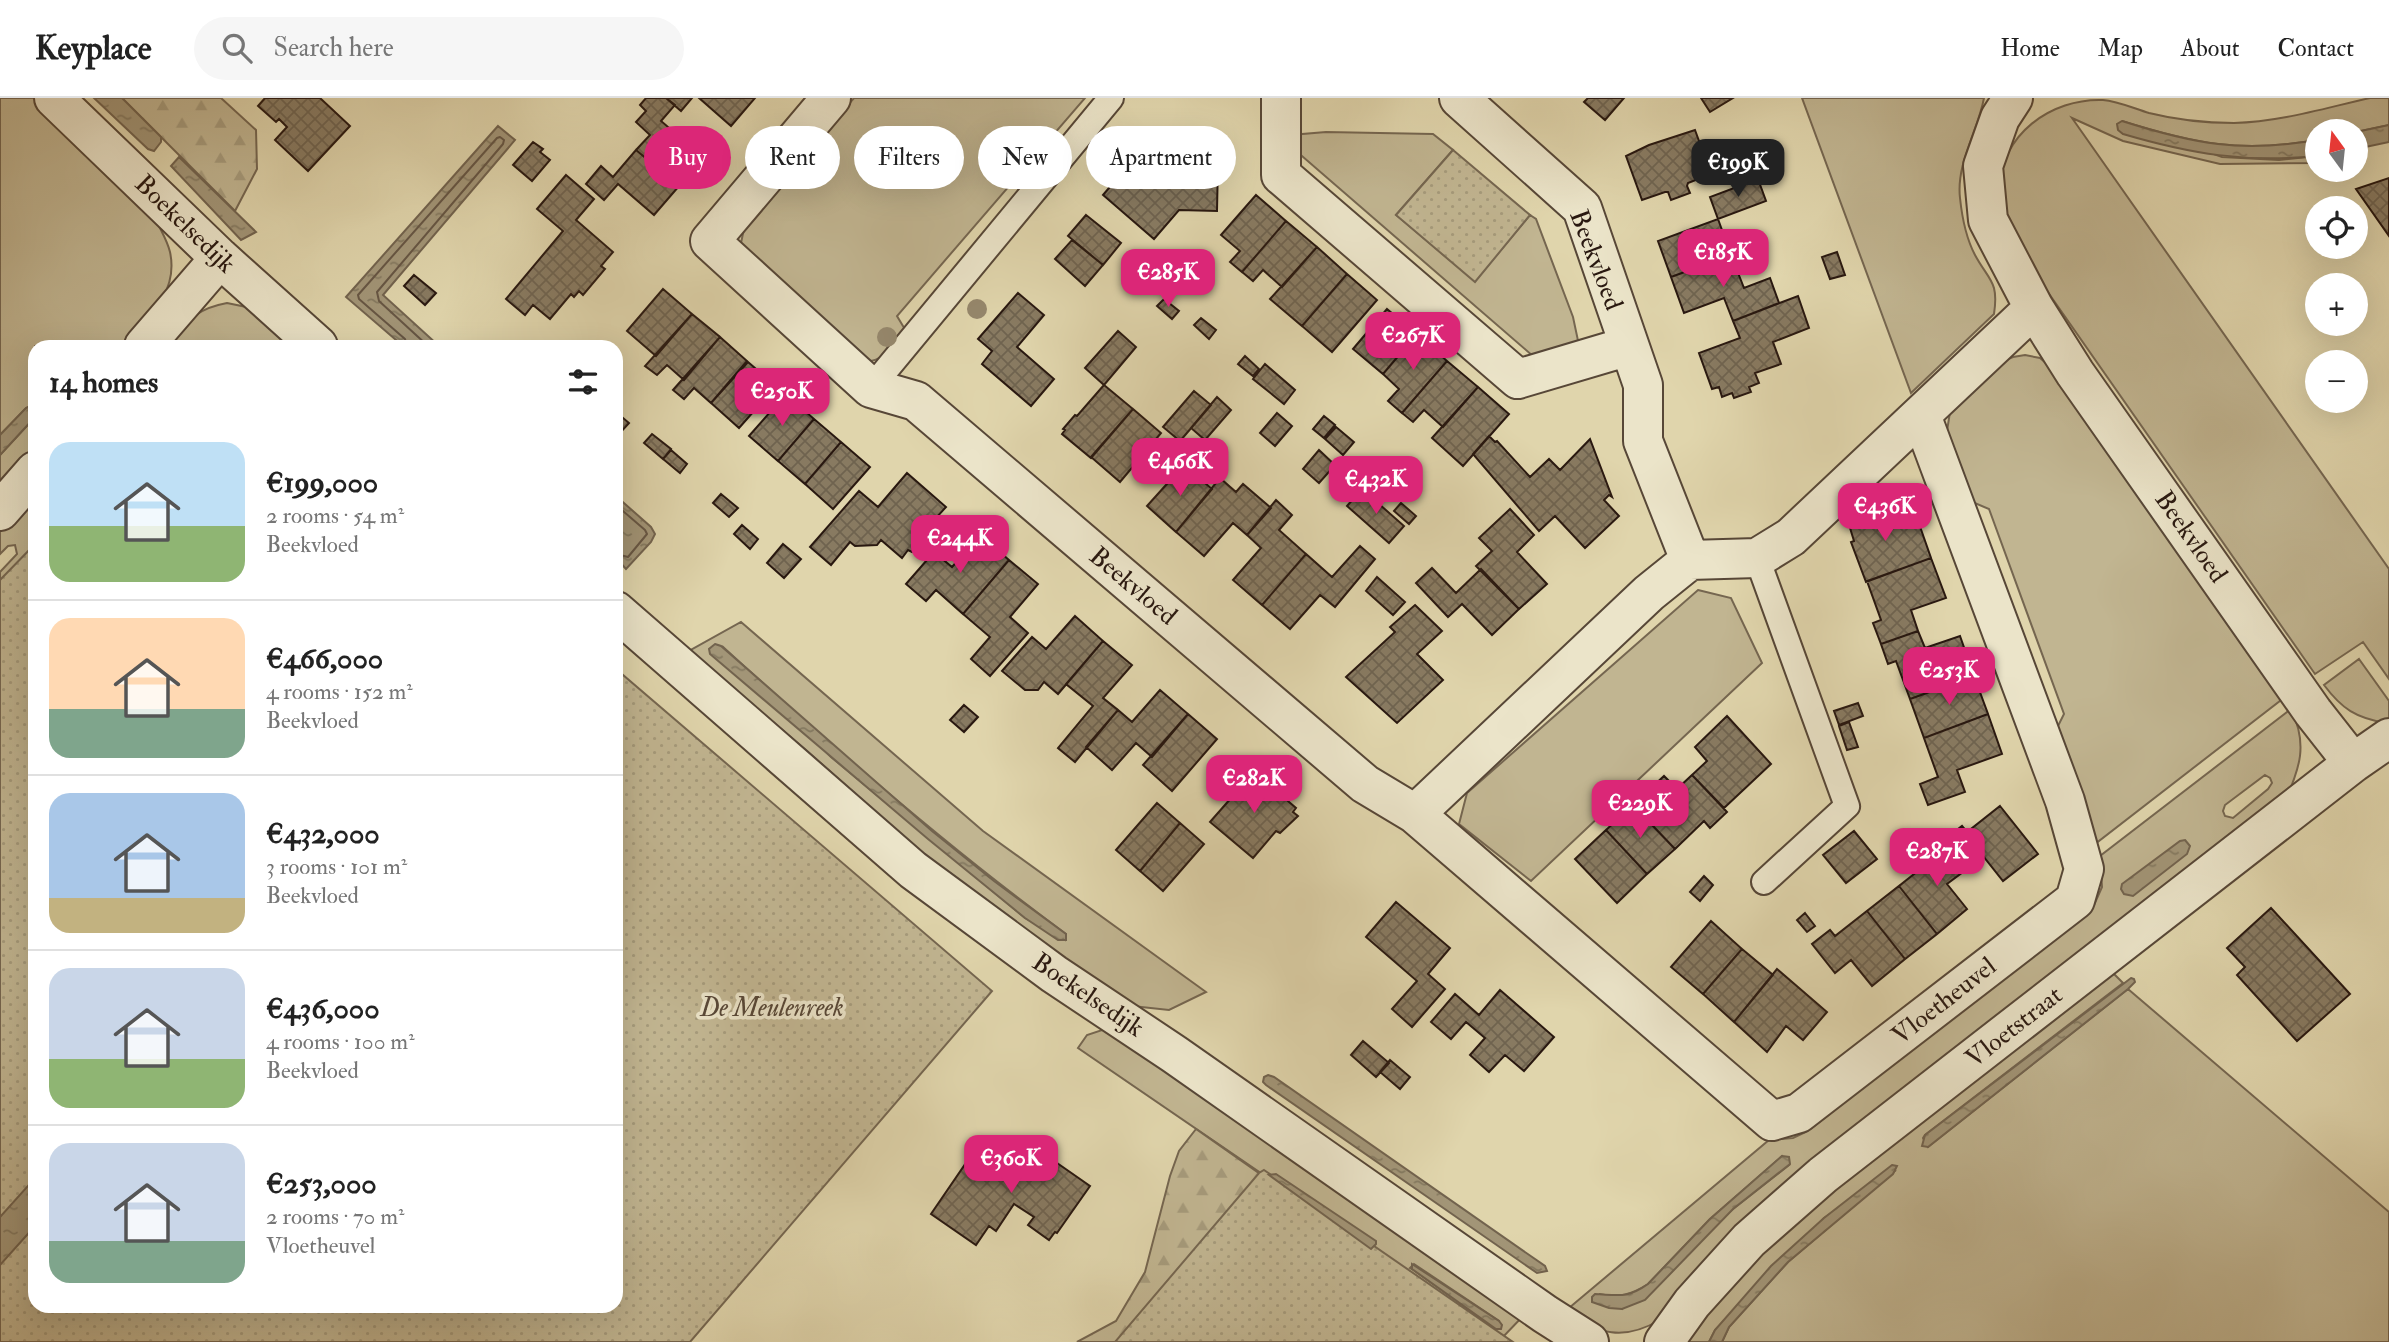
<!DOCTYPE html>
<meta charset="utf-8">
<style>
:root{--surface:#fff;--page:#f6f6f6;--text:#222;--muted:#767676;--line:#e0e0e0;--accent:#db2777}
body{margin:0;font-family:"IM FELL Double Pica",serif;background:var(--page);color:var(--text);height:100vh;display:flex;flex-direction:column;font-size:26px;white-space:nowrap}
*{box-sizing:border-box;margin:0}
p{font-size:23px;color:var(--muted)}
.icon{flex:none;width:38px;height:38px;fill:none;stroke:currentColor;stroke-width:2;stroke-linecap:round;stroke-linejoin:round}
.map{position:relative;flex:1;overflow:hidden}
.side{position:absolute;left:28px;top:242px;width:595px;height:973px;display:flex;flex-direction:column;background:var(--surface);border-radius:21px;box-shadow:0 7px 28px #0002}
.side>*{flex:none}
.banner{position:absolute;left:644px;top:28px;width:665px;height:63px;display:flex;gap:14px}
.needle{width:46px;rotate:345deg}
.controls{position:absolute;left:2305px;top:21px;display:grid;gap:14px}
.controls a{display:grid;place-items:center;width:63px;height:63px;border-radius:50%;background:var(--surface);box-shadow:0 7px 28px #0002;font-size:35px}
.price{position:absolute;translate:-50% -60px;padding:0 16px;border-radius:14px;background:var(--accent);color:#fff;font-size:23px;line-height:46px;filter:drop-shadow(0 2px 4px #0008)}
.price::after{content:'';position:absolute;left:50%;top:42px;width:21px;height:16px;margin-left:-10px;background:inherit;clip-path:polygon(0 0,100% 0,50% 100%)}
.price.selected{background:#222;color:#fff}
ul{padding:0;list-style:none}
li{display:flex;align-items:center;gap:21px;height:175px;padding:0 21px}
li+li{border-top:2px solid var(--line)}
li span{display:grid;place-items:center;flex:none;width:196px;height:140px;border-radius:21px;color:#555}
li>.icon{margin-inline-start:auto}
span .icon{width:84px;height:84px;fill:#fffc;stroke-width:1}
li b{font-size:30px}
h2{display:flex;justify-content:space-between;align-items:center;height:84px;padding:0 21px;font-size:30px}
.tag{padding:0 24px;border-radius:32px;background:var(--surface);box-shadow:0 7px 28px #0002;font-size:24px;line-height:63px}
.tag.selected{background:var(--accent);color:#fff}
header{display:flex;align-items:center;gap:42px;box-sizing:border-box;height:98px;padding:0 35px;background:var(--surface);border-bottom:2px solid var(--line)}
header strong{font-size:33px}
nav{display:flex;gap:38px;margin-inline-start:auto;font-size:24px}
.search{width:490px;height:63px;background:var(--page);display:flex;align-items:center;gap:18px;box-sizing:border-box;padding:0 24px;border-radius:38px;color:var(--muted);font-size:26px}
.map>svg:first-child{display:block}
.green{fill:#c1b591;stroke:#756650;stroke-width:2;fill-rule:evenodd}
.forest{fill:url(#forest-firs);stroke:#756650;stroke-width:2}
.park{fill:url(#park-dots);stroke:#756650;stroke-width:2}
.water{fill:url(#water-ripples);stroke:#72634e;stroke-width:2}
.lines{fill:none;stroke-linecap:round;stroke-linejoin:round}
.shore{stroke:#665644;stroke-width:2}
.building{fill:url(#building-cross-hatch);stroke:#291810;stroke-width:2}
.service-casing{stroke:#574737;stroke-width:28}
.minor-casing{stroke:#574737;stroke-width:42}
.service{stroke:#ebe4c9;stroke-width:24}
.minor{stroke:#ebe4c9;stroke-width:38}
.tree{fill:#95876c}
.labels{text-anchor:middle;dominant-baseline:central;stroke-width:7;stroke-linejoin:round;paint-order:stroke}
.street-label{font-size:26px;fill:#291810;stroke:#ebe4c9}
.park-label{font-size:26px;font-style:italic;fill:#574737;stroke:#ebe4c9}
</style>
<header>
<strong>Keyplace</strong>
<div class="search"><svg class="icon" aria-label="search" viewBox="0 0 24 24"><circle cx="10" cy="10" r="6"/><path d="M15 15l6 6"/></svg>Search here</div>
<nav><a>Home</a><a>Map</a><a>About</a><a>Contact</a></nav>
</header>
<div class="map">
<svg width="2389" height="1244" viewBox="0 0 2389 1244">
<defs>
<pattern id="forest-firs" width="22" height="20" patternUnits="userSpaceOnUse" patternTransform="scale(1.75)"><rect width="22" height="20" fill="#c1b591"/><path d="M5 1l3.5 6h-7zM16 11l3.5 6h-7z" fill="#a69b7c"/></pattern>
<pattern id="park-dots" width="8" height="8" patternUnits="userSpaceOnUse" patternTransform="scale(1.75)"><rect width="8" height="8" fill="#c1b591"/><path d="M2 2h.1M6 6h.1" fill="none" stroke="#a69b7c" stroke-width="1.8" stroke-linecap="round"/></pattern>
<pattern id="water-ripples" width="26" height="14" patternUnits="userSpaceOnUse" patternTransform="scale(1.75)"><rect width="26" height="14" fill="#a29577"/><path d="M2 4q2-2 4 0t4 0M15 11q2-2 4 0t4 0" fill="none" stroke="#847960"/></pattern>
<pattern id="building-cross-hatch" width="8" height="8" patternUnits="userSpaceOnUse" patternTransform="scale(1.75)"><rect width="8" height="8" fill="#887a61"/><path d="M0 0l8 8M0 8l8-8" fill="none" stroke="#6f634f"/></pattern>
</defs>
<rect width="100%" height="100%" fill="#e0d5ac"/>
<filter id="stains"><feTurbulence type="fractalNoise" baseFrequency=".00286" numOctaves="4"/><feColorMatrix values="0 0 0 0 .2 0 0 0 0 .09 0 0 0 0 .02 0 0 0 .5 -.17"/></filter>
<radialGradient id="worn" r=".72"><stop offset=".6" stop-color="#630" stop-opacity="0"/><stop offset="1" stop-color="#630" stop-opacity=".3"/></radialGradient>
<path class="green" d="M0,0h38l121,128c4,8 9,17 11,26 9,41 -23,67 -47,94h-88v58l-9,4 -26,27z
M854,0h231l-188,218 9,15c-11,11 -23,32 -40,30l-116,-99 -9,-19 4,-19z
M1802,0h182c-6,33 -28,65 -24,100 2,19 6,40 15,57 14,26 24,26 19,59l-83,79z
M2370,0h19v27l-33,7 -39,-1v9c-76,13 -122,4 -195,-19l100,36 57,3 38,-4v7l-97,1 -97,-23 -51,-23 317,451v110l-26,-37 -48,32 -296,-423c-5,-14 -20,-48 -20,-61 1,-55 52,-92 104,-90 15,1 32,9 46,13 28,7 56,10 85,10 46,-1 91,-15 136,-25z
M1326,34l107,2 20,16 -57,65 79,66 55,-66 6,4 37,98 7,33 -39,13 -246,-213 -4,-15z
M227,205l24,5 48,38h-137c23,-22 32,-37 65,-43z
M2025,257l15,3 7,6 238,333 -190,147 -40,-112 9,-18 -75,-205 -19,-8 -23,-70 3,-19 51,-50 12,-5z
M35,319v30l-35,39v-31z
M35,389v215l-35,-5v-125l17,-18 -2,-9 -7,1 -8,8v-28z
M1698,492l33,8 31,65 -231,218 -72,-57 8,-31z
M741,524l242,209 223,161 -37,18 -46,-5 -167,-121 -150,-134 -117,-99zM722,548c110,101 223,199 344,288l-1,6 -40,-22 -194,-161z
M2359,561l30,42v20l-3,2c-30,-5 -44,-14 -62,-38z
M2291,611c17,35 9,59 -6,92l-625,519c-38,22 -59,13 -97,-7l206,-173 24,-2 15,-7 286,-226 8,-18 -2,-31zM2265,677l5,3 2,5 -4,6 -35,29 -8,-2 -2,-5 2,-6zM1782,1058l7,9 -56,44 -111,100 -23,-15c19,4 32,1 49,-10l62,-65z
M2107,869l16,16 -198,152 -2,3 5,9 200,-158 261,223v130h-667l7,-15 59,-65 108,-92 -72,48 -109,112 -6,12h-25l77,-97z
M1111,929l414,287 -23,24 -424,-290 9,-13zM1414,1166l85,57 -3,8 -84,-60 -2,-1z"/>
<path class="forest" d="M122,0h99l35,32 1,39 -22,42z
M1196,1031l304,213h-423l39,-21 29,-49 25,-96 9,-25z"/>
<path class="park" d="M1453,52l77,65 -55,67 -79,-67z
M35,446v762h581v-637l376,322 -302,351h-690v-762z
M1264,1072l249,172h-398l144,-169z"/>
<path class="water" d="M94,0h28l39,39v5l-7,9 -6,-2z
M2122,23c72,23 119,32 195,19v16c-71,7 -126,-2 -194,-22l-5,-4 -1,-6z
M2389,27v17l-33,7v-17z
M498,28l17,14 -132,155 56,51h-36l-57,-49z
M179,59l77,75 -15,8 -70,-74z
M35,306v13l-35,38v-20l26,-27z
M616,398l35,31 4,7 -4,8 -25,27 -10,-11v-22l2,-2 -2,-2z
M715,546l6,2 211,185 62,50 72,53v6h-8l-33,-22 -97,-79 -218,-185 -1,-5z
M2185,742l5,6 -3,8 -54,42 -9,-2 -3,-5 1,-5 58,-43z
M2131,880l3,1 1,3 -7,7 -200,158 -6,-1 3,-11z
M1268,977l6,2 271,189 2,5 -10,2 -271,-188 -3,-3 1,-5z
M1782,1058l7,1 1,7 -57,45 -88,91 -23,9 -13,-1 -17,-6v-5l3,-3c23,1 32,5 53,-10l62,-65z
M1892,1067l5,1 -4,8 -105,88 -59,65 -7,15h-13l6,-12 56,-64 53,-48z
M1276,1076l100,67v3l-5,5 -102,-74z
M35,1080v48l-35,39v-48z
M1412,1166l87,57 3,4 -1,4h-5l-84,-60z"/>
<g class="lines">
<path class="shore" d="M407,248l-2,-7 -46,-40 -1,-4 139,-157 3,-1 4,3 -1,4 -126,148 2,9 49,45
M616,407l29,25 2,4 -19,23 -12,-3"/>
</g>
<path class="building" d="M265,0h55l30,28 -42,45 -33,-31 12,-13 -8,-8 -3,3 -18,-16z
M646,0h20l9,7 -14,16 42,36 -24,29 -43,-36 14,-15 -14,-13 10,-11 -6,-6z
M666,0h26l-11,13z
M699,0h56l-24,28z
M1588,0h36l-19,22 -21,-18z
M1701,0h32l-23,14z
M1695,32l16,44 -23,9 -1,3 3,7 -19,7 -3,-8h-3l-23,8 -16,-44 23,-11z
M533,44l10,7 -3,3 10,8 -18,21 -19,-16z
M636,52l43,36 -25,29 -36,-31 -14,16 -18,-16 15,-18 12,11z
M1133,62l14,12 10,-12h16v4h10v-4l35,2 -1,49 -38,-1 -25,29 -51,-44z
M566,77l28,24 -18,21 37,32 -12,14 4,3 -22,26 -4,-4 -5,6 -3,-3 -21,25 -17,-14 -8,10 -19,-16 57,-68 -26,-22z
M2389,80v58l-33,-47z
M1758,81l8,22 -48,18 -8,-22z
M1256,97l30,26 -44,51 -12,-10 10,-11 -19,-16z
M1086,117l35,28 -18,22 -35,-29z
M1718,121l13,36 -60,22 -13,-36z
M1286,123l31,26 -35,40 -19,-17 -10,11 -11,-9z
M1072,142l31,25 -18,21 -30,-27z
M1317,149l30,27 -45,52 -32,-27z
M1837,154l8,23 -15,4 -8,-22z
M1731,157l13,33 26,-10 9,25 -46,18 -9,-23 -40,15 -13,-36z
M1347,176l30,26 -45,52 -30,-26z
M414,177l22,18 -11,12 -21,-19z
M663,191l29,25 -36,42 -29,-25z
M1018,195l26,22 -27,32 37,32 -23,27 -49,-42 10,-13 -14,-12z
M1798,198l11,32 -36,14 8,22 -26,9 4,10 -10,4 2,5 -17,6 -2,-5 -10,4 -3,-10 -7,2 -13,-36 41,-15 -7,-17z
M1164,201l15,12 -7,8 -15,-13z
M1387,211l30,25 -34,40 -30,-25z
M692,216l28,23 -36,43 -17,-15 -10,10 -12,-9z
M1201,220l15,12 -7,9 -15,-14z
M1118,233l18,16 -32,38 -19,-17z
M1417,236l30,27 -45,52 -14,-12 11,-12 -16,-15z
M720,239l27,24 -36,42 -17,-15 -10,11 -11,-9z
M1245,258l14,13 -6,7 -15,-12z
M1447,263l31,26 -35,40 -19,-17 -11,12 -11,-9z
M748,264l28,24 -37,42 -28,-25z
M1265,266l30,26 -11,14 -31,-25z
M1104,287l29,24 -42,49 -29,-24 3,-4 -2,-1 12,-14 2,1z
M1478,289l31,27 -46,52 -31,-28z
M1194,293l17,14 -31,36 -17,-14z
M786,296l28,25 -36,42 -29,-25z
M1217,299l14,13 -26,30 -14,-12z
M1133,311l28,24 -41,49 -29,-25z
M616,314l13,11 -9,10 -4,-3z
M1277,315l15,13 -17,20 -15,-13z
M1324,318l11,9 -11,13 -11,-9z
M814,321l27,23 -36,42 -27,-23z
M1336,329l18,15 -11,13 -18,-16z
M652,336l19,15 -8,10 -19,-16z
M1489,338l6,6 2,-1 33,36 19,-18 11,11 30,-31 22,58 -3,-2 -5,5 15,16 -34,32 -30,-32 -16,15 -66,-77z
M841,344l29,25 -37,42 -28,-25z
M671,352l16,14 -7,9 -17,-14z
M1319,352l16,15 -16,18 -16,-14z
M1184,367l28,24 -36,43 -29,-26z
M1376,372l14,13 -6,8 -15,-13z
M907,375l39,34 -22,24 4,3 -16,18 -4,-2 -6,8 -21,-18 -4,5 -22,1 -5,-4 -19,23 -21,-18 49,-56 19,16z
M1220,380l16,14 7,-8 28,24 -24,27 -14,-12 -29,33 -28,-24z
M1362,391l42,37 -15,17 -42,-37z
M721,396l17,14 -9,9 -16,-14z
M1869,398l13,35 35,-13 14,40 -65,24 -15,-40 3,-1 -7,-23z
M1276,402l16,15 -13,15 27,24 -44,51 -29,-25 28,-32 -14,-13z
M1401,405l15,13 -7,8 -15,-13z
M1510,411l24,26 -17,17 30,32 -28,25 -43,-43 16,-15 -13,-13z
M742,427l16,14 -8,10 -16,-15z
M981,437l28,25 -46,54 -27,-24 -10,11 -20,-17 28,-32 18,15z
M783,446l18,15 -17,19 -17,-15z
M1360,448l15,13 -40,48 -15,-12 -30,34 -28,-24 44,-51 26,23z
M1931,460l15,40 -35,12 7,21 -37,13 -8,-21 8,-3 -14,-39z
M1009,462l29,24 -28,33 18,16 -38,43 -19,-17 19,-22 -27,-23z
M1432,470l24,25 25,-24 38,40 -27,26 -30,-31 -14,13 -32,-34z
M1377,479l28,25 -12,13 -27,-24z
M1415,507l27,26 -25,23 26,26 -46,43 -51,-46 49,-45 -5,-5z
M1075,518l28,25 -45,53 -14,-12 -6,8h-13l-23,-19 30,-34 14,12z
M1918,533l7,17 35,-12 14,40 -64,23 -14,-38 -8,3 -7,-20z
M1103,543l29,24 -29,33 15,12 -43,52 -17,-14 35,-42 -27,-22z
M1974,578l14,38 -64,24 -14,-39z
M1160,592l28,24 -36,43 -16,-14 -24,27 -26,-23 32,-37 14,12z
M1858,605l5,13 -24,9 -5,-14z
M964,607l14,12 -14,15 -14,-12z
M1188,616l29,25 -45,52 -29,-26z
M1988,616l14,40 -45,16 8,22 -37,13 -8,-21 18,-7 -14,-39z
M1727,618l44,48 -47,44 -32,-33 15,-14 -12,-14z
M1849,624l9,25 -11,3 -8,-24z
M1254,674l42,36 -3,4 5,4 -18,17 -4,-2 -23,27 -43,-36z
M1692,677l35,37 -17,16 -6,-7 -29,28 -42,-44 31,-29 13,13z
M1157,705l23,20 -40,48 -24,-21z
M1633,707l42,44 -28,25 -41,-44z
M2000,708l38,48 -35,27 -20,-25 -16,13 -23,-29 18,-14 5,6z
M1180,725l24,21 -41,47 -23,-20z
M1606,732l41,44 -30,29 -42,-44z
M1854,733l23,28 -31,24 -23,-28z
M1944,742l23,29 -20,15 20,25 -30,25 -38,-48 29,-23 -5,-7z
M1704,778l9,9 -13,16 -10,-9z
M1899,788l38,48 -32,25 -38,-48z
M1396,804l54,46 -22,26 17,15 -33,38 -20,-18 25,-28 -51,-44z
M2271,810l79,86 -53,47 -60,-66 8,-8 -18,-19z
M1867,813l38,48 -33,27 -21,-26 -16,13 -23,-29 18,-14 5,6z
M1805,815l10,13 -8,6 -10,-12z
M1711,823l31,28 -39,45 -32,-27z
M1742,851l31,26 -39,47 -31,-28z
M1777,871l50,43 -24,28 -17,-14 -19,26 -33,-30z
M1500,892l54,47 -30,34 -19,-16 -16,17 -19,-17 15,-17 -19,-16 -15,17 -20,-17 24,-28 24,21z
M1363,943l26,22 -13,14 -25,-22z
M1390,962l20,17 -10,12 -20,-17z
M1024,1042l66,46 -33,47 -2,-1 -6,8 -21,-15 6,-8 -20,-13 -18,27 -7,-5 -13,19 -45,-31 37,-54 28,19z"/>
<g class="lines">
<g class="service-casing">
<path id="service" d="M871,290l240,-290
M1757,460l90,248 -83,76"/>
</g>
<g class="minor-casing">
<path id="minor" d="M54,0l166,160 98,88
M831,0l-121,143 161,147 45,13 449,383 50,30 357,307 27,-8 276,-213 9,-31 -19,-68 -144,-386
M1281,0v77l237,204 111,-33
M1459,0l123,110 61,177v56l47,119
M2013,0l-13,20 -17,48 5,54 46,88 41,65 238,339 40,51
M144,248l76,-88
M0,413l35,-40
M616,513l297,259 141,104 120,80 371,260 44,28
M1415,716l234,-221 41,-33 67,-2 34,-21 243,-229
M1664,1244l28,-39 57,-63 74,-65 530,-412 36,-25"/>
</g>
<use href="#service" class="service"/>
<use href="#minor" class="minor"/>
</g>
<g class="tree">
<circle cx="977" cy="211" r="10"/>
<circle cx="887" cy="239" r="10"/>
</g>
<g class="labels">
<g class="street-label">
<text transform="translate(185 126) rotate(44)">Boekelsedijk</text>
<text transform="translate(1596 162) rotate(69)">Beekvloed</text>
<text transform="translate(2191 439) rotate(55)">Beekvloed</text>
<text transform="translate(1133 488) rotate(40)">Beekvloed</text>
<text transform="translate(1088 897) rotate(34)">Boekelsedijk</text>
<text transform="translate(1944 903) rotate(-38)">Vloetheuvel</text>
<text transform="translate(2014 929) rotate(-38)">Vloetstraat</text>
</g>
<g class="park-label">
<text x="772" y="910">De Meulenreek</text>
</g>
</g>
<rect width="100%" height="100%" filter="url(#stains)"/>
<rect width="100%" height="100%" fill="url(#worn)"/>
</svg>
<div class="controls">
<a><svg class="needle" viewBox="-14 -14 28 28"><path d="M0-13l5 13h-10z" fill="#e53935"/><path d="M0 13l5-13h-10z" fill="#767676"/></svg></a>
<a><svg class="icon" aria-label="locate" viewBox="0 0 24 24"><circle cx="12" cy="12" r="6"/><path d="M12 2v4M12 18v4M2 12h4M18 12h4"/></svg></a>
<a>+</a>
<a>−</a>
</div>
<b class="price selected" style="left:1738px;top:101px">€199K</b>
<b class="price" style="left:1723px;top:191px">€185K</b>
<b class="price" style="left:1168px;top:211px">€285K</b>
<b class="price" style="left:1413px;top:274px">€267K</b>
<b class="price" style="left:782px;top:330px">€250K</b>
<b class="price" style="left:1180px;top:400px">€466K</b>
<b class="price" style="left:1376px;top:418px">€432K</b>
<b class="price" style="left:1885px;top:445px">€436K</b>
<b class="price" style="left:960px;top:477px">€244K</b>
<b class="price" style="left:1949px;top:609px">€253K</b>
<b class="price" style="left:1254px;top:717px">€282K</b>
<b class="price" style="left:1640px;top:742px">€229K</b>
<b class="price" style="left:1937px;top:790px">€287K</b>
<b class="price" style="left:1011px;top:1097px">€360K</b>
<div class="banner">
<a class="tag selected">Buy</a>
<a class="tag">Rent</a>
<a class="tag">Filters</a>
<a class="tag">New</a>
<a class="tag">Apartment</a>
</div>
<section class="side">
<h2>14 homes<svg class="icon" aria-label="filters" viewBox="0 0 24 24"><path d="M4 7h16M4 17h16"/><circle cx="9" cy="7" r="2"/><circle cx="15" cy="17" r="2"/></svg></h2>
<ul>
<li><span style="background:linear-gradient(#bfe0f5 60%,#8fb573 0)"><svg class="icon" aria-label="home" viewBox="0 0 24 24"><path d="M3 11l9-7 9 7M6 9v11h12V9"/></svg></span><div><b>€199,000</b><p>2 rooms · 54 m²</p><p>Beekvloed</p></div></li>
<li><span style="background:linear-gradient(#ffd9b3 65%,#7fa58c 0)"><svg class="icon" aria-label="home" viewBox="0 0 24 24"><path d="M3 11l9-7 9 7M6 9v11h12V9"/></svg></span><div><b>€466,000</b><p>4 rooms · 152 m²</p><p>Beekvloed</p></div></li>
<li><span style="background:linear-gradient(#a9c7e8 75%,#c2b280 0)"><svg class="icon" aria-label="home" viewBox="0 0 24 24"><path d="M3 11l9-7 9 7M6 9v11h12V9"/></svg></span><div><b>€432,000</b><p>3 rooms · 101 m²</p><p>Beekvloed</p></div></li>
<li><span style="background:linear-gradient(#c9d6e8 65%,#8fb573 0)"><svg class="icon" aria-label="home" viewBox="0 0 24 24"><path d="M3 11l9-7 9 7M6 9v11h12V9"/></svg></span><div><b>€436,000</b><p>4 rooms · 100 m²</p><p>Beekvloed</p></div></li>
<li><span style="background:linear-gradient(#c9d6e8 70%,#7fa58c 0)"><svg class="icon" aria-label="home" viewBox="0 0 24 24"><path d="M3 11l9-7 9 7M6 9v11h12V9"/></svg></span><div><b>€253,000</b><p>2 rooms · 70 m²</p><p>Vloetheuvel</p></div></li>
</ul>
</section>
</div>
